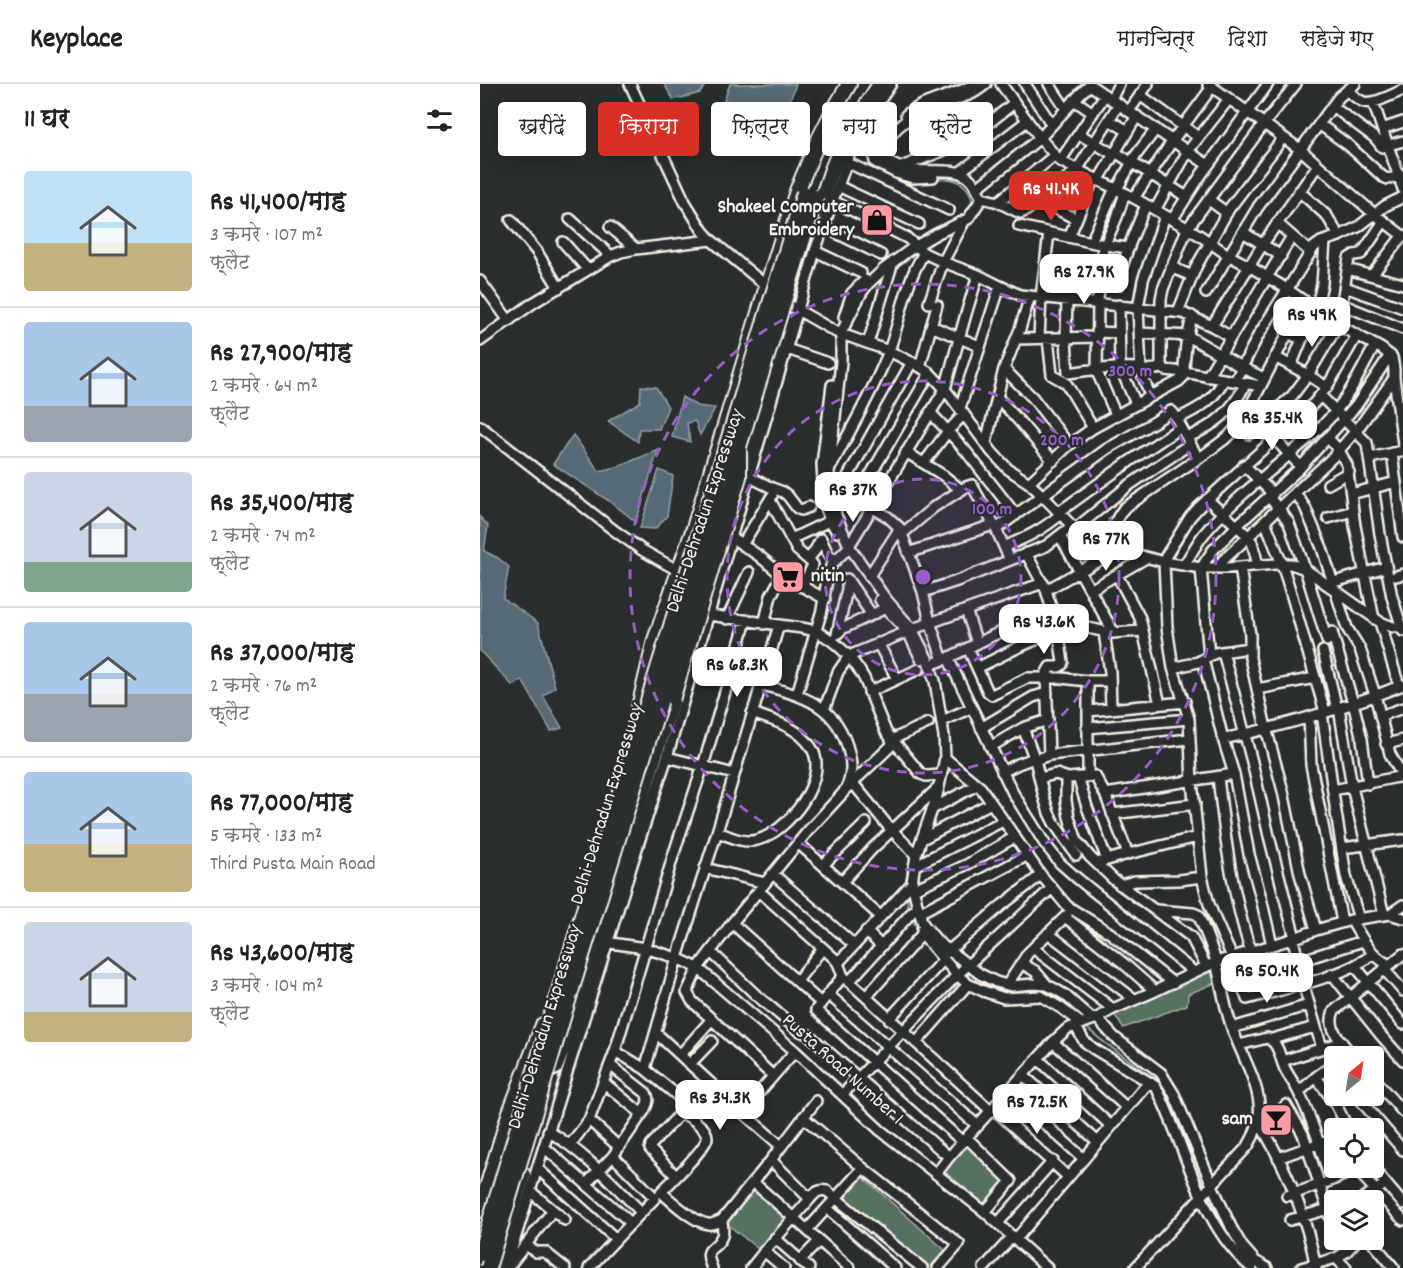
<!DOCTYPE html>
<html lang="hi">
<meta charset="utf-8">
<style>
:root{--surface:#fff;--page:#f2f2f2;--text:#222;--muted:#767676;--line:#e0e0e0;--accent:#d93025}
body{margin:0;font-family:Dekko,"Playpen Sans Deva",sans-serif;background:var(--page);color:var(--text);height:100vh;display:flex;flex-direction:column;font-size:22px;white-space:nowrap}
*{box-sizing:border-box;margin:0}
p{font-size:20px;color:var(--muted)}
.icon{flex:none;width:33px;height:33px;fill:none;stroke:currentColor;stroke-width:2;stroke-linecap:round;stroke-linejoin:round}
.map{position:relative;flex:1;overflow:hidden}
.sheet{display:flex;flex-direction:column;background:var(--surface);width:480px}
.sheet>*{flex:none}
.banner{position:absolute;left:18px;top:18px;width:570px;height:54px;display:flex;gap:12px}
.needle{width:39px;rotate:30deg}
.buttons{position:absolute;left:844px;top:962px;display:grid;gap:12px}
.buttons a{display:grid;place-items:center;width:60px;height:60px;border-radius:6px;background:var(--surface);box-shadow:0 3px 15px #0003;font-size:30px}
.price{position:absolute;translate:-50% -51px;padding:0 14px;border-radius:12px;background:#fff;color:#222;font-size:20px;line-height:39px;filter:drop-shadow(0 2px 3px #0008)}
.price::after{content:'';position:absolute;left:50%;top:36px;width:18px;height:14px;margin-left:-9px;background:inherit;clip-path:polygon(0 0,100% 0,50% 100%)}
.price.on{background:var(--accent);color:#fff}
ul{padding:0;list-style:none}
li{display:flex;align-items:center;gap:18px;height:150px;padding:0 24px}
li+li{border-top:2px solid var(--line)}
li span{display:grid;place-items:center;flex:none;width:168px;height:120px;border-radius:6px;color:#555}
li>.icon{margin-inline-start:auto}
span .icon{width:72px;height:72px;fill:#fffc;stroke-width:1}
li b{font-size:26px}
h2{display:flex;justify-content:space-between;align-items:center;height:72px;padding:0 24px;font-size:26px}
.chip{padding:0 21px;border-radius:6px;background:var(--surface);box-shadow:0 3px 15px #0003;font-size:21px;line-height:54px}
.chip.on{background:var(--accent);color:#fff}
header{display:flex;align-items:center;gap:36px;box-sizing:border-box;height:84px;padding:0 30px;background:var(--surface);border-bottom:2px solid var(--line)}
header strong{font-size:28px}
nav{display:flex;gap:33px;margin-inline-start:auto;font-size:21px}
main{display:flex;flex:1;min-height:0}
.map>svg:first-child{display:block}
.green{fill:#567160;stroke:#a5b1a4;stroke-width:1.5}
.water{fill:#556b76;stroke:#95a1a4;stroke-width:1.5}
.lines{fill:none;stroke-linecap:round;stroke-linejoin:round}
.stream{stroke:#95a1a4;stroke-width:2}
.minor-casing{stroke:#f4f1e8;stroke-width:14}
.major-casing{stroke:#f4f1e8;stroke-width:16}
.highway-casing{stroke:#f4f1e8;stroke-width:18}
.minor{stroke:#2a2d2e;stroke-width:9}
.major{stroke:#2a2d2e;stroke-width:12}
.highway{stroke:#2a2d2e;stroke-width:14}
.major-bridge-casing{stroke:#f4f1e8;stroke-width:16;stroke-linecap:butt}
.highway-bridge-casing{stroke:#f4f1e8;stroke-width:18;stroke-linecap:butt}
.major-bridge{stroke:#2a2d2e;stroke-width:12}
.highway-bridge{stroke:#2a2d2e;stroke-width:14}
.ring{fill:none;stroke:#995dc9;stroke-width:3;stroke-dasharray:10 8}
.labels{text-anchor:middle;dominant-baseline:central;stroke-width:4.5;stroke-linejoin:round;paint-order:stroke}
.poi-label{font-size:20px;font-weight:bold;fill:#f4f1e8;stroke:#2a2d2e;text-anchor:end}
.street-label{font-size:20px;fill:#f4f1e8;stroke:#2a2d2e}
.centre{fill:#995dc9;stroke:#2a2d2e;stroke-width:3}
.ring-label{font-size:18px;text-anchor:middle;font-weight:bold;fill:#995dc9;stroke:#2a2d2e;stroke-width:4.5;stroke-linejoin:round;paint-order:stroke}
</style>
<header>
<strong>Keyplace</strong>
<nav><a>मानचित्र</a><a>दिशा</a><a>सहेजे गए</a></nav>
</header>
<main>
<section class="sheet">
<h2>11 घर<svg class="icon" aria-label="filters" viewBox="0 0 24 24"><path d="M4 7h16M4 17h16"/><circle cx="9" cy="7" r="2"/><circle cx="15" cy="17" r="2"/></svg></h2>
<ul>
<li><span style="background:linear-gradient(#bfe0f5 60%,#c2b280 0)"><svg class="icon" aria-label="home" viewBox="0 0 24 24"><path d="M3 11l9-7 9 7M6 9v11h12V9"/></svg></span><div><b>Rs 41,400/माह</b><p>3 कमरे · 107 m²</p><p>फ़्लैट</p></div></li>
<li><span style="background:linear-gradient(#a9c7e8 70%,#9aa5b1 0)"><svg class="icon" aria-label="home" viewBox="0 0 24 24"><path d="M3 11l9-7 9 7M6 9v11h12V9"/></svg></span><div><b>Rs 27,900/माह</b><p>2 कमरे · 64 m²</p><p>फ़्लैट</p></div></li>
<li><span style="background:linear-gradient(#c9d6e8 75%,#7fa58c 0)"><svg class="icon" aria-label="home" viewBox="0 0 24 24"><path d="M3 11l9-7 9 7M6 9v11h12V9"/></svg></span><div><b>Rs 35,400/माह</b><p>2 कमरे · 74 m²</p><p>फ़्लैट</p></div></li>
<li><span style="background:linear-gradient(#a9c7e8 60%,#9aa5b1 0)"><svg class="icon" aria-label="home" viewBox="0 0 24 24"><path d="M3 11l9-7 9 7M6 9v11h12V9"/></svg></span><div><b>Rs 37,000/माह</b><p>2 कमरे · 76 m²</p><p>फ़्लैट</p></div></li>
<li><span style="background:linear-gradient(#a9c7e8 60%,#c2b280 0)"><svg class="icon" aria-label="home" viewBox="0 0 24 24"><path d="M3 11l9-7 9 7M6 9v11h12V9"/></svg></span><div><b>Rs 77,000/माह</b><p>5 कमरे · 133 m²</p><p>Third Pusta Main Road</p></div></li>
<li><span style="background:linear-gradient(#c9d6e8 75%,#c2b280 0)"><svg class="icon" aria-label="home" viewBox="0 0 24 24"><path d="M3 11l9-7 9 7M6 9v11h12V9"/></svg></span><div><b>Rs 43,600/माह</b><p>3 कमरे · 104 m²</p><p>फ़्लैट</p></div></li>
</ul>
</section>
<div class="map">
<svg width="923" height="1184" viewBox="0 0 923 1184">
<rect width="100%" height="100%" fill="#2a2d2e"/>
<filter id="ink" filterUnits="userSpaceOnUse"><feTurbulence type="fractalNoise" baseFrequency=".0167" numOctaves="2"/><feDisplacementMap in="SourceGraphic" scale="12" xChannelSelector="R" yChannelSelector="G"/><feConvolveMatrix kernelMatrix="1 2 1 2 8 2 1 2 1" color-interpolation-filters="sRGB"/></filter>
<g filter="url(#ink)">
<path class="green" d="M731,886l4,13 -27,11 -1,11 -64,23 -10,-16z
M487,1054l43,45 -25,27 -45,-40z
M382,1092l83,74 -16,18h-16l-74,-67z
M273,1098l37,33 -27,38 -41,-33z"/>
<path class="water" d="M184,0h42l-6,9 -19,5 -8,1z
M250,0h66l-11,31 -61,-15z
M161,302l15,1 12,20 -9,22h-20l-1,13 -30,-21 32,-19z
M202,313l15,9 18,2 -15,27 -5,-14 -8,2 3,19 -18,-5z
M93,351l26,36 18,-4 41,-17 -22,72 -24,-19 -59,-39z
M179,386l14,6 -6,40 -12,13 -15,-1z
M0,433l8,9 -4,25 14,7 11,9 -6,31 35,25 17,64 -12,9 19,32 -11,3 -29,-51 -9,6 -33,-35z"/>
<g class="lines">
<path class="stream" d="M391,79v1l11,10 10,2
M454,95c5,0 11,-1 16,0 14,2 25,15 21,29
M354,299l3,-27
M377,484l19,27
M453,614l6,43
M457,687l2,-13
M425,801l3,-16
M426,810l3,18
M431,833l7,13
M605,942c21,21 49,35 71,55
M684,1010l5,11
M711,1076l14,27
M728,1111l14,31 7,10"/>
<g class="minor-casing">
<path id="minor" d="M150,0l55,118 18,29 8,9 58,48
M506,0c-5,4 -10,8 -15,10 -32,14 -86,21 -88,65 9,5 17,10 26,11 18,3 46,-4 60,8 6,5 8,13 13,20l-14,21 -32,15 -25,15 -27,20 -16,15 -6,8 -21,41v29l-12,111 2,20 5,22 13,31 36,52 27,31 15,29 8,23 9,55 1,22 -8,38 -21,59 -4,28 6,25 5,16 15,18 42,32 16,8 15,4 22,-2 14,1 8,4 10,6 27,24
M521,0l39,54 20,23 74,37 25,14 40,23 29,20 21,11 38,23 46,33 49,27 10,8 2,12v9l-35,49 -25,29 -119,112
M545,0l27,41
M569,0l17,25
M728,0l93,66 72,63 30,23
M867,6c5,4 10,10 17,12 10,3 29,-8 39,-12
M660,11l58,42
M631,15l8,-15
M594,16l19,13
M893,18l30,87
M852,22l43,32 7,9 21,-6
M649,27l19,-27
M426,31c20,-16 46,-18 68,-31
M629,36l19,11
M839,40l29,21 35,32 5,2 15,-4
M902,45l21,-7
M599,50l34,20
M404,53l-10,18 1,7 21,11 17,5 20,-1
M635,68l72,45
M580,77l45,-66
M366,78l103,48
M419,84l58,-23 13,-7 44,-35
M480,88l67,-51
M618,97l39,-65
M358,102l81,38
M497,104l63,-50 41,-45 9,-8 118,80
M637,105l19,-34 20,-26
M819,107l28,25 12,20
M502,114l16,4 20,10 3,1 6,-3 50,-40 42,-66
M654,114l39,-58 39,-53
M559,116l37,19
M729,116l18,13
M353,117l74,37 17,15 19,9 35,13 22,11 20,9 163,18 29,13 19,11
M518,118l57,-47
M675,126l33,-59 41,-52
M90,135l41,37
M31,136l26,32 22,36
M692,136l29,-45 67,-91
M797,139l33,29
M539,142l85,19 25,3
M130,143l26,22
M344,143l57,28
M763,148l38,24
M589,153l25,-59
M83,158l25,28
M611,158l24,-54
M335,167l46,22
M565,179l26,4
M691,183l21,9
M867,185l56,15
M892,191l31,-40
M0,197l29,40
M638,201c5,-28 17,-54 28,-80
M865,203l58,21
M726,209l52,-86 81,-110 16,-13
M302,214l7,7 47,27 53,19 26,13 15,9 15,16 47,63 16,17 21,14 14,13 32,33 10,8 38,14 41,11 37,6h27l48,-4h15l14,5 75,53 13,5 10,-1
M587,215l-1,39 2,35c26,-4 47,-6 73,-5
M590,215v-28l3,-6h27
M449,219l14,-41 22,-42
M861,220l62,25
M639,221l1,62 16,37
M836,226l6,-26 3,-43
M698,228l18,-45 33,-58 54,-71
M364,233l8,-24 13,-13
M853,238l10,-26 6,-38 5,-3 7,-1 2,-2 21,-31
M451,242l48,20
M732,242l51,-82 55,-79
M617,248l22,1
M660,249l48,3 53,31 23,11
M808,250l17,-33
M877,251l-30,52 -13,16 -115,104 -9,10 -24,39 -2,6 3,65 6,41 16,51 3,63 10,95 7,27 6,15 17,38 15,42c38,-11 96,-21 126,-45
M559,254l2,-41 8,-64
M568,254l4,37 14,8 27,45
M536,255l81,-2
M0,257l53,-38 78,-47 10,-4 15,-3 75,-9
M388,259l25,-81
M307,265l41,14
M795,273l33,18 19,12
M811,282l11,-27
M440,283l17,-62
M524,285l29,29 36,47
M661,287l21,-3
M727,293l85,-141
M914,294l9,66
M755,297l23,-45 56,-89 7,-5 18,-6 19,-9 27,-21 18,-9
M352,301l-10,79c1,16 1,36 6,51 2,6 6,12 9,17
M781,302l-77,-14 -19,-2 -4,-5v-66l2,-10 24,-60 77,-105 32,-40
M670,312l-9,-25 -3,-63 5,-28 22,-64
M841,312l46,47 13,91 12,63 11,34
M517,313l22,24 34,40
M480,324l40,-122
M450,328l35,38 51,65
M636,331l-19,-43 1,-70 2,-37 3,-16 14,-32 8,-24
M697,335c21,-10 37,-18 47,-40
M0,342l135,105 27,19 35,20 5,1
M769,350l43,-38 16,-21 30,-50
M707,354c29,-14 44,-25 59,-55
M794,354l27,29
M848,354l11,12 8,15 8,61 19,93
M506,359l18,-74 16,-40 10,-33
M426,368l38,24 17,14
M912,369l11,84
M890,374l33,-7
M444,379l24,-32 16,-17
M352,381c19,-37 41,-73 56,-112 13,-33 16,-69 36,-100
M764,381l29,29
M268,392l24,12 11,4 5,4 9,12 4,2 8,-3
M549,399l40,-38 24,-17 86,-47 4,-4 3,-33 6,-28
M848,400l21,-12
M815,409l10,14 17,41 25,80 13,21 15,46 15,59 13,23
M871,410l45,-12
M789,413l14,17 6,9 16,46 22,72
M727,415l41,37 4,6 6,23
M290,416l27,50 14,12 2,3 -11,22
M353,419l79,-141
M393,424l15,9 12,11 23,64 7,30 13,38
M392,426l-14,-8 -2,-1 1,-3 73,-125
M579,428l71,-51 51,-34
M848,434l25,-7
M785,437l17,43 11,36 32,112
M516,445l111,-80 49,-28 13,-9 2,-1 3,3 24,44
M595,445l53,-43 62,-42
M422,450l32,-27 32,-20 6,-2 24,44 14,31
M580,452l54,97
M251,453l28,19 23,19 43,24
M311,455l36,-17
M262,461l30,-49
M624,461l14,-28 6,-9 81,-54 24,-18 16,-19 6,-12 36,-70 3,-1 12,5 1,-1 16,-26
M369,462l96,-157 21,-75 12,-39
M524,463c23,-10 37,-16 57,-33
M428,469l85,-28
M546,469l20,37 12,40 5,32 -1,3 -3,2h-9l-4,7 3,81
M328,475l6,-7 7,-13 8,17 7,4
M704,481c7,-10 12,-21 20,-31 34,-41 80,-72 119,-109 23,-22 37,-52 52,-80
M760,483l10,68v23l16,70 17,63 17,83 16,56
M637,491l23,43 20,86
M389,492l31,-48
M916,492l7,-2
M854,498l52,-15
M566,506l72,-40
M610,506l56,-32
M443,508l34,-11 89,-35 26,-20
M400,516l8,11 20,21 13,27
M486,526l11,33
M222,530l77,11
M247,535l22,-47
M900,538l19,64
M284,540l7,-28 11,-21
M577,543l22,-1 32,7 32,-2
M624,548l6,40 1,37
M852,548l21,71 9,36 6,45
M357,550l10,-45v-10l25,36
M357,550l5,-5 48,-23
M398,559l19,36
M488,564l20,44 4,3 35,-17h34l27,3h22
M843,567l14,58
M743,568l29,110 17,74 26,102
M729,572l-8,-88 12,-18 29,-29 57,-52 57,-63 34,-51
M468,574l65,135 32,51 15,19 18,16 116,93
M723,575l20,80 11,35 15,80 12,44 11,47
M450,581l18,-7 66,-33 39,-10
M497,584l40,-20 41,-18
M693,584l25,-6 17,-9 34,-5
M608,597v95
M282,601c42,11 76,20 87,68 4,13 2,29 -6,40l-35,38 -76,92 -34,45 -11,24 5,9 81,75
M777,605l58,-11
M389,608l50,-23
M317,610l25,-84 6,-36 4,-10 14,-14
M859,624l13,79 32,128
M344,626l14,-38 11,-16 72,-30 122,-43
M608,627l97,-9
M842,629l13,93 11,70 13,43
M900,632l23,-8
M829,633l2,48 31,157
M462,637l29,-13
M501,644l52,-31 14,-4
M543,644l12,32 9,37 5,16 5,10 22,32
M607,644l102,-9
M743,655c61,-13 122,-31 180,-54
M411,656l37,-17
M906,660l17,-4
M510,663l33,-19 25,-8
M465,674l36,30 60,87 11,13 15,18 43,27 63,50
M555,676l14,-5 140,-16
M522,688l16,-8 16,-6
M254,690l-31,-8 43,-145
M598,693l9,30 20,53
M738,693c7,61 14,117 33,175
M560,694l16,-4 12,4 27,-2 10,18 23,60
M586,694v23l3,16 8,24 13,16 24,23 77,57 15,29
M372,698l36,44 28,29
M368,703l46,-44
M853,706l70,-14
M625,710l129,-20
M452,725l45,-24
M632,730l83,-10
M237,748c13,4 26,12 40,8 30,-7 74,-63 54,-93 -14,-21 -37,-26 -59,-34
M442,755l69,-36
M318,759l82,73
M862,764l61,-8
M617,779l31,-9 70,-17
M343,781l43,-42
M434,782l89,-45
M225,784l60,15
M293,790l80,70
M362,798l31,-34 65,-60
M640,801l15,-4 44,-1 23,-3
M434,805l54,-25 47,-27
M279,807l75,67 4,5 5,13 148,135
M439,829l109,-58
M910,830l13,-9
M585,833l57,45 33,29
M871,836c11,18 19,35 38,45
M252,839l89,80
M442,846l5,10 30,35 11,9 15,7 21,7 37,-2 20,12 20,15
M386,847l15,15
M568,849l86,66
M813,855l10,44 19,65
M124,858l41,6 32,10 21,10 97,83 85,79 105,82 62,56
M553,864l80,61
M231,868l45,43 42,35 11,5 140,122
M466,869l55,-47 40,-31
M358,879l74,-80
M541,879l14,8 12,14
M875,882l48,58
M904,885l19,22
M852,890l47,59 24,27
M363,892l-25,31 -2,3 3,3 144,129
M317,897l26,-33
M369,898l64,-71
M527,901l21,-32 39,-38
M796,907c-3,-10 -6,-18 4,-24l83,-26
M348,910l150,132
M386,913l57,-64
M617,934l17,19 47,36 13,21 38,91 19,42 11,19 13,15 12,7
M409,935l55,-60
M595,941l9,16 10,8 55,33 7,5c30,58 44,140 96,181
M752,944l77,-23
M176,949l86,79 53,-61
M792,955l43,-12
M573,958l74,66
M436,959l52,-59
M759,961l28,-7c12,4 13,21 18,31 4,8 10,15 14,24 14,28 23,58 31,88
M135,967l30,18 32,-111 40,-126 62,-207c12,2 27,2 38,7 19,8 37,28 47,46l22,54 35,42 5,2 15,-1
M200,971l32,-36
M874,972c-12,-13 -28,-27 -20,-45l69,-57
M558,975l73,67
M802,977l60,-19
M210,980l22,-23
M165,985l33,27
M62,988h8l7,-3 9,-22 33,-107
M543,991l75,67
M836,993l19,26 13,25
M894,995l29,33
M123,998l39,32
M528,1007l76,68
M819,1008l17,-15 17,-12 2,3
M362,1011l115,-120 95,-87
M876,1011l47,55
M513,1024l75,69
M262,1028l39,34
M323,1033l60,51 96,76 -21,24
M109,1036l30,27
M780,1040c26,43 47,94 56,144
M782,1043l11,-8 13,-14 17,29 32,98
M68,1047c36,21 64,52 93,81
M487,1054l44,43 -26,31
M90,1061l19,-25 26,-69 59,-198 29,-87 -36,-9
M64,1063l42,37
M133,1072l-27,28 45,39
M798,1074l42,-15 15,-2
M874,1083l49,53
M892,1083l31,37
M58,1085l78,70
M456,1090l13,-17 44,-49 60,-66 14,-13 30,-11 16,-9 42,-18 61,-29 79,-24 21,-8 35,-10 39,-6 13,4
M196,1092l-26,-27 1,-4 25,-27 5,-4c7,1 11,4 16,9 5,4 10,8 10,15 -1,10 -37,45 -46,54 10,9 34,31 47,32 5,1 9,-2 14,-4l49,-60 45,-59
M273,1098l97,86
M51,1108l34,28
M807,1112l43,-15 32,-14
M330,1115c5,-6 8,-10 17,-8l95,77
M880,1116l21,-13
M347,1124l68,60
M810,1136l45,-13
M518,1139l55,-62
M327,1146l56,-62
M295,1154l34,30
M536,1155l133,-157
M890,1155l24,29
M46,1161l10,7h9l20,16
M284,1167l20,17
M856,1174l10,10
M320,1177l19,-20
M29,1182l44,-56
M26,1184l133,-426 28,-85 148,-506 36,-101 21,-38 19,-28
M109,1184l66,-70 -42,-42 31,-45c3,-7 6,-11 2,-18l-36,-28
M232,1184c-10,-24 3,-15 10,-32 2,-5 0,-11 0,-16
M271,1184l12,-15 47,-54 -39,-39
M504,1184l29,-32
M655,1184l113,-122c8,-13 13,-27 11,-43 -3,-26 -20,-53 -28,-78 -7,-21 -10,-42 -15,-63 -4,-15 -10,-29 -16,-43l-2,-4 -5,-2 -37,-3
M821,1184l35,-10 10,-6 12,-13"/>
</g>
<g class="major-casing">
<path id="major" d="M119,856l74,-240"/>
</g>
<g class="highway-casing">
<path id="highway" d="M337,129l14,-41 13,-32 36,-56
M260,382l28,-81 16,-65
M156,636l19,-80 39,-112 73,-242 30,-95 20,-48 14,-28 18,-31
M0,1126l29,-95 34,-90
M15,1184l28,-93"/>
</g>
<use href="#minor" class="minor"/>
<use href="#major" class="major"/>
<use href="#highway" class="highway"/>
<g class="major-bridge-casing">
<path id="major-bridge" d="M193,616l67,-223v-28"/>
</g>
<g class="highway-bridge-casing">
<path id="highway-bridge" d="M0,1170l74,-247 250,-814
M8,1184l77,-257 251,-814"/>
</g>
<use href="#major-bridge" class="major-bridge"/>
<use href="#highway-bridge" class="highway-bridge"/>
</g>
</g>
<circle cx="443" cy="493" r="98" fill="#995dc9" fill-opacity=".12"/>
<g class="ring">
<circle cx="443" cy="493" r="98"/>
<circle cx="443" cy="493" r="196"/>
<circle cx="443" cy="493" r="293"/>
</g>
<defs>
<g id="shop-square" transform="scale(1.725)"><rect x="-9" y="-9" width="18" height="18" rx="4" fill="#ff9aa2" stroke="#2a2d2e"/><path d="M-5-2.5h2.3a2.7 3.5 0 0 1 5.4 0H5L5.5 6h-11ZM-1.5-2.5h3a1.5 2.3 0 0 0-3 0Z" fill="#111"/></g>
<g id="supermarket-square" transform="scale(1.725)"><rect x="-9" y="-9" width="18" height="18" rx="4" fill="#ff9aa2" stroke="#2a2d2e"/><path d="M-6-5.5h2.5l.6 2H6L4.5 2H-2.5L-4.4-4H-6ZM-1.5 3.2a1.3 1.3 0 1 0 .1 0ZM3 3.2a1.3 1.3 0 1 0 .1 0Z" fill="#111"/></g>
<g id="bar-square" transform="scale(1.725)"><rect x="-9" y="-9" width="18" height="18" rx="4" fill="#ff9aa2" stroke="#2a2d2e"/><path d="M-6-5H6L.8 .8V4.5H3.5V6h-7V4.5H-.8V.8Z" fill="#111"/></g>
</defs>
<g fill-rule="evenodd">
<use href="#shop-square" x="397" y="136"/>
<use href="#supermarket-square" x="308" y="493"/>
<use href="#bar-square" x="796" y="1036"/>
</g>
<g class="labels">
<g class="poi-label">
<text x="374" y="124">Shakeel Computer<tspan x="374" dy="23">Embroidery</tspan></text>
<text x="331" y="493" text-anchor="start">nitin</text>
<text x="773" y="1036">sam</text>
</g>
<g class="street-label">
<text transform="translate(226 427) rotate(-72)">Delhi–Dehradun Expressway</text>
<text transform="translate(128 720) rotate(-73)">Delhi-Dehradun Expressway</text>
<text transform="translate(66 943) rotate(-73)">Delhi–Dehradun Expressway</text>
<text transform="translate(362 986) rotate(42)">Pusta Road Number 1</text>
</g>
</g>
<circle cx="443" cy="493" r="9" class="centre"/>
<g class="ring-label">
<text x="650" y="292">300 m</text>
<text x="582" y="361">200 m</text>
<text x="512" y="430">100 m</text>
</g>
</svg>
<div class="buttons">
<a><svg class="needle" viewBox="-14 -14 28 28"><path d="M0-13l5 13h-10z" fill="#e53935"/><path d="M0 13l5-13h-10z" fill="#767676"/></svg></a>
<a><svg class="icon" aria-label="locate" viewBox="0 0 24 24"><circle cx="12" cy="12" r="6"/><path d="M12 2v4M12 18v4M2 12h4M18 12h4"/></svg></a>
<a><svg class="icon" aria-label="layers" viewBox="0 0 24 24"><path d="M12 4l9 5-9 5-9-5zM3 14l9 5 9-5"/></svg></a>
</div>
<b class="price on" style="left:571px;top:138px">Rs 41.4K</b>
<b class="price" style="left:604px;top:221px">Rs 27.9K</b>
<b class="price" style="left:832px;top:264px">Rs 49K</b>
<b class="price" style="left:792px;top:367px">Rs 35.4K</b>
<b class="price" style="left:373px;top:439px">Rs 37K</b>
<b class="price" style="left:626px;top:488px">Rs 77K</b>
<b class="price" style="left:564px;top:571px">Rs 43.6K</b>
<b class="price" style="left:257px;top:614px">Rs 68.3K</b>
<b class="price" style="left:787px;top:920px">Rs 50.4K</b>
<b class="price" style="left:240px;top:1047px">Rs 34.3K</b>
<b class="price" style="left:557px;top:1051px">Rs 72.5K</b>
<div class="banner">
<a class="chip">खरीदें</a>
<a class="chip on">किराया</a>
<a class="chip">फ़िल्टर</a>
<a class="chip">नया</a>
<a class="chip">फ़्लैट</a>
</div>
</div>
</main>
